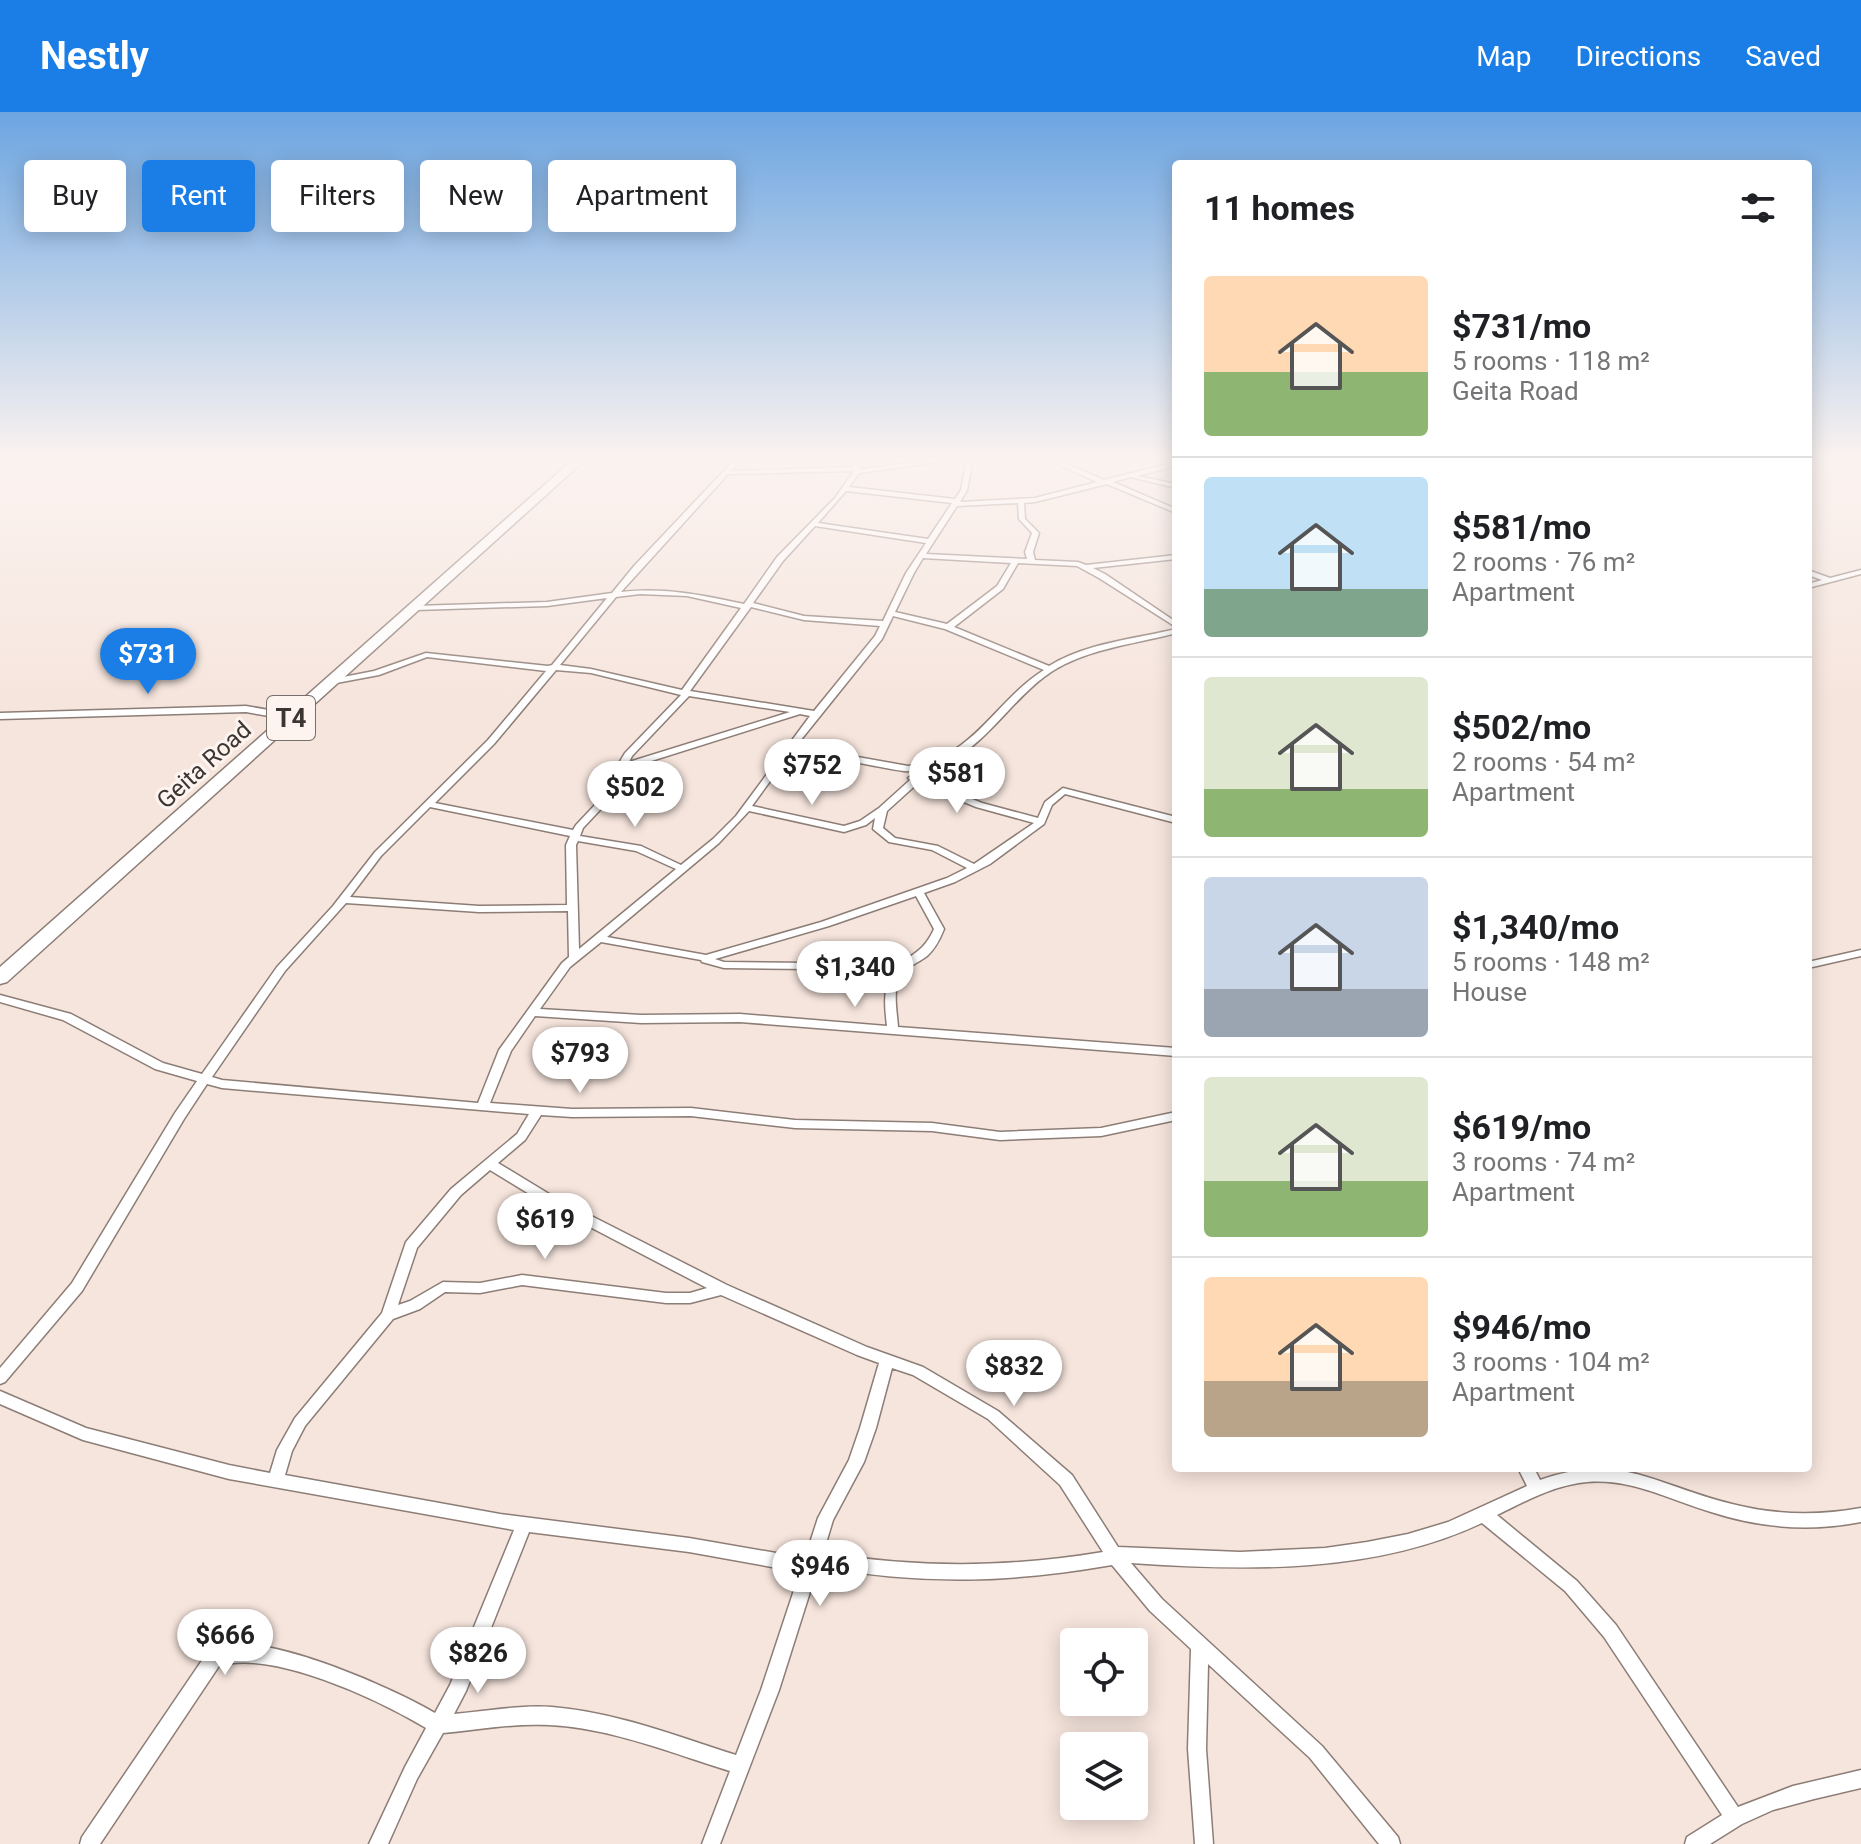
<!DOCTYPE html>
<meta charset="utf-8">
<style>
:root{--surface:#fff;--page:#f6f6f6;--text:#202124;--muted:#757577;--line:#e0e0e0;--accent:#1a7ee6}
body{margin:0;font-family:Roboto,sans-serif;background:var(--page);color:var(--text);height:100vh;display:flex;flex-direction:column;font-size:30px;white-space:nowrap}
*{box-sizing:border-box;margin:0}
p{font-size:26px;color:var(--muted)}
.icon{flex:none;width:44px;height:44px;fill:none;stroke:currentColor;stroke-width:2;stroke-linecap:round;stroke-linejoin:round}
.map{position:relative;flex:1;overflow:hidden}
.drawer{position:absolute;left:1172px;top:48px;width:640px;height:1312px;display:flex;flex-direction:column;background:var(--surface);border-radius:8px;box-shadow:0 4px 20px #0003}
.drawer>*{flex:none}
.guide{position:absolute;left:24px;top:48px;width:760px;height:72px;display:flex;gap:16px}
.buttons{position:absolute;left:1060px;top:1516px;display:grid;gap:16px}
.buttons a{display:grid;place-items:center;width:88px;height:88px;border-radius:8px;background:var(--surface);box-shadow:0 4px 20px #0003;font-size:40px}
.price{position:absolute;translate:-50% -68px;padding:0 18px;border-radius:28px;background:#fff;color:#222;font-size:26px;line-height:52px;filter:drop-shadow(0 2px 4px #0008)}
.price::after{content:'';position:absolute;left:50%;top:48px;width:24px;height:18px;margin-left:-12px;background:inherit;clip-path:polygon(0 0,100% 0,50% 100%)}
.price.active{background:var(--accent);color:#fff}
ul{padding:0;list-style:none}
li{display:flex;align-items:center;gap:24px;height:200px;padding:0 32px}
li+li{border-top:2px solid var(--line)}
li span{display:grid;place-items:center;flex:none;width:224px;height:160px;border-radius:8px;color:#555}
li>.icon{margin-inline-start:auto}
span .icon{width:96px;height:96px;fill:#fffc;stroke-width:1}
li b{font-size:34px}
h2{display:flex;justify-content:space-between;align-items:center;height:96px;padding:0 32px;font-size:34px}
.tag{padding:0 28px;border-radius:8px;background:var(--surface);box-shadow:0 4px 20px #0003;font-size:28px;line-height:72px}
.tag.active{background:var(--accent);color:#fff}
header{display:flex;align-items:center;gap:48px;box-sizing:border-box;height:112px;padding:0 40px;background:var(--accent);color:#fff}
header strong{font-size:38px}
nav{display:flex;gap:44px;margin-inline-start:auto;font-size:28px}
.map>svg:first-child{display:block}
.lines{fill:none;stroke-linecap:round;stroke-linejoin:round}
.street-casing{stroke:#8c7d76;stroke-width:3}
.highway-casing{stroke:#8c7d76;stroke-width:3}
.street{fill:#fff;fill-rule:evenodd}
.highway{fill:#fff;fill-rule:evenodd}
.labels{text-anchor:middle;dominant-baseline:central;stroke-width:6;stroke-linejoin:round;paint-order:stroke}
.far-street-label{font-size:24px;fill:#3c3633;stroke:#fef4ef}
.shield{fill:#fef4ef;stroke:#766f6b;stroke-width:2}
.shield-label{font-size:26px;font-weight:bold;fill:#3c3633}
</style>
<header>
<strong>Nestly</strong>
<nav><a>Map</a><a>Directions</a><a>Saved</a></nav>
</header>
<div class="map">
<svg width="1861" height="1732" viewBox="0 0 1861 1732">
<rect width="100%" height="100%" fill="#f6e5dd"/>
<g class="lines">
<g class="street-casing">
<path id="street" d="M736,346h7l-12,13 123,-4 2,-9h6l-1,11 84,-11h28l-6,32 -7,12 75,-4 62,-16 -53,-24h9l51,22 72,-18v4l-39,10 39,8v4l-45,-11 -18,5 63,27v4l-69,-29 -72,18 -11,1 1,16 14,14 -6,19 2,8 43,2 8,3 90,-10v4l-83,9 12,6 71,48v5l-77,-49 -22,-12 -59,-3 -15,26 -49,38 95,39c37,-23 86,-27 127,-37v4c-44,12 -95,16 -132,44 -40,30 -66,82 -119,93 -18,4 -37,-2 -55,-5 -26,-5 -52,-9 -78,-14l-40,55 92,20 16,-5 19,-13 31,-28 -2,-2 5,-3 69,28 56,15 7,-16 18,-14 113,29v6l-111,-29 -13,11 -8,19 -54,40 -35,18 -31,11 20,36c-4,10 -9,20 -17,27 -9,7 -20,10 -26,20 -9,14 -4,35 -3,51l278,21v8l-436,-34 -99,1 -106,-7 -24,35 -21,52 82,6 119,-1 104,12 137,3 68,9 101,-4 75,-16v8l-75,16 -101,4 -68,-9 -137,-3 -104,-12 -119,1 -31,-2 -16,25 -27,23 56,34 173,88 140,62 56,20 75,44 74,64 46,72 122,5 85,-4 42,-6 41,-8 40,-12 79,-36 -9,-18h16l6,12c81,-29 117,6 192,24 43,11 85,12 129,4v14c-51,10 -101,6 -150,-10 -41,-12 -80,-34 -124,-30 -33,3 -61,19 -90,33l80,66 39,44 122,182 55,-21 68,-16v18l-47,11 -41,11 -31,14 -32,20h-25l2,-7 35,-22 -118,-178 -39,-46 -83,-68c-108,51 -235,48 -351,40l31,36 160,147 76,91 2,7h-21l-69,-86 -102,-94 -2,85 7,95h-18l-7,-95 3,-100 -41,-38 -38,-46c-103,18 -188,20 -292,2l-4,6 -37,117 -59,154h-18l28,-73c-59,-18 -119,-43 -181,-46 -36,-2 -71,5 -106,8l-26,46 -29,65h-19l36,-77 21,-39c-47,-28 -154,-79 -207,-62l-119,178h-20l2,-7 125,-184c7,-3 16,-6 24,-8 47,-7 162,43 204,68l15,-28 64,-155 -285,-51 -146,-39 -83,-36v-13l86,37 143,37 41,8 7,-23 18,-32 87,-105 24,-71 45,-53 66,-55 12,-20 -307,-26 -15,-4 -23,35 -102,172 -77,91 -5,2v-16l72,-85 103,-170 22,-32 -42,-12 -92,-49 -63,-18v-7l71,19 92,49 39,11 75,-107 56,-61 42,-54 113,-112 58,-69 -119,-14 -48,18 -48,9 -4,-2 1,-2 46,-9 52,-18 122,13 4,-1 55,-67 -60,8 -132,4 -4,-2 4,-2 132,-4 65,-9 22,-27zM967,346l-6,32 -6,9 -106,-12 10,-14zM854,359l-19,27 -58,59 -33,47c-42,-9 -80,-17 -123,-12l107,-118zM846,379l106,12 -24,36 -110,-16zM1018,391l1,16 13,14 -7,19 2,7 -101,-5 31,-48zM815,414l111,17 -20,30 -23,48 -79,-5 -51,-13 30,-42zM923,446l88,5 -14,23 -50,38 -52,-12 19,-39zM640,482l47,2 54,12 -59,82 -91,-21 -31,-4 56,-68zM751,495l53,13 76,6 -5,10 -61,75 -124,-20zM893,504l52,13 99,41c-50,31 -70,89 -136,96l-112,-20 86,-107zM556,558l35,3 90,22 -56,58 -9,15 -8,23 -32,34 -3,5 -138,-27 59,-59zM689,584l101,16 -161,50 3,-6zM800,602l10,2 -74,100 -23,23 -32,26 -40,-19 -61,-10 3,-8 32,-34 11,-25zM918,671l58,24 58,16 -60,41 -36,-18 -43,-8 -12,-10 4,-17zM430,695l140,29 -4,9 1,60 -88,1 -129,-9 31,-41zM749,699l95,21 22,-7 9,-7 -2,11 16,13 43,8 35,18 -20,10 -126,44 -115,33 -99,-18 112,-94zM578,729l58,10 40,18 -97,80 -3,-104zM916,784l18,33c-11,24 -22,24 -40,40l-83,-6 -87,-1 -9,-3 114,-33zM346,791l133,9 89,-1 1,46 -7,6 -63,87 -21,53 -256,-23 -10,-3 73,-106zM601,830l100,18 1,2 22,6 87,1 79,7c-7,16 -5,33 -3,50l-147,-12 -99,1 -101,-6 30,-42zM490,1058l54,33 163,85 -17,5h-24l-144,-18 -42,8 -37,-1 -33,19 -12,4 19,-57 44,-53zM522,1173l144,18h24l31,-8 136,60 22,8 -19,65 -11,32 -31,58 -13,40 -116,-20 -189,-24 -215,-39 7,-24 13,-25 88,-107 27,-10 25,-17 35,1zM892,1256l21,7 75,44 72,66 43,67c-96,16 -185,16 -280,1l10,-33 31,-58 12,-34zM529,1420l160,20 111,20 -39,118 -25,65c-60,-19 -121,-43 -184,-48 -33,-2 -66,4 -98,7l12,-23z
M1808,458l22,8 31,-8v4l-53,14v-4l14,-4 -14,-5z
M246,594l46,8 4,3 -4,3 -46,-8 -246,7v-6z
M1861,838v6l-53,12v-6z"/>
</g>
<g class="highway-casing">
<path id="highway" d="M575,346h12l-580,524 -7,2v-17z"/>
</g>
<use href="#street" class="street"/>
<use href="#highway" class="highway"/>
</g>
<linearGradient id="sky" x2="0" y2="1"><stop stop-color="#6ca5e1"/><stop offset="0.59" stop-color="#fbf3f0"/><stop offset="1" stop-color="#fbf3f0" stop-opacity="0"/></linearGradient>
<rect width="1861" height="589" fill="url(#sky)"/>
<g class="labels">
<g class="far-street-label">
<text transform="translate(204 653) rotate(-42)">Geita Road</text>
</g>
<rect class="shield" x="267" y="584" width="48" height="44" rx="6"/>
<g class="shield-label">
<text x="291" y="606">T4</text>
</g>
</g>
</svg>
<div class="buttons">
<a><svg class="icon" aria-label="locate" viewBox="0 0 24 24"><circle cx="12" cy="12" r="6"/><path d="M12 2v4M12 18v4M2 12h4M18 12h4"/></svg></a>
<a><svg class="icon" aria-label="layers" viewBox="0 0 24 24"><path d="M12 4l9 5-9 5-9-5zM3 14l9 5 9-5"/></svg></a>
</div>
<b class="price active" style="left:148px;top:584px">$731</b>
<b class="price" style="left:812px;top:695px">$752</b>
<b class="price" style="left:957px;top:703px">$581</b>
<b class="price" style="left:635px;top:717px">$502</b>
<b class="price" style="left:855px;top:897px">$1,340</b>
<b class="price" style="left:580px;top:983px">$793</b>
<b class="price" style="left:545px;top:1149px">$619</b>
<b class="price" style="left:1014px;top:1296px">$832</b>
<b class="price" style="left:820px;top:1496px">$946</b>
<b class="price" style="left:225px;top:1565px">$666</b>
<b class="price" style="left:478px;top:1583px">$826</b>
<div class="guide">
<a class="tag">Buy</a>
<a class="tag active">Rent</a>
<a class="tag">Filters</a>
<a class="tag">New</a>
<a class="tag">Apartment</a>
</div>
<section class="drawer">
<h2>11 homes<svg class="icon" aria-label="filters" viewBox="0 0 24 24"><path d="M4 7h16M4 17h16"/><circle cx="9" cy="7" r="2"/><circle cx="15" cy="17" r="2"/></svg></h2>
<ul>
<li><span style="background:linear-gradient(#ffd9b3 60%,#8fb573 0)"><svg class="icon" aria-label="home" viewBox="0 0 24 24"><path d="M3 11l9-7 9 7M6 9v11h12V9"/></svg></span><div><b>$731/mo</b><p>5 rooms · 118 m²</p><p>Geita Road</p></div></li>
<li><span style="background:linear-gradient(#bfe0f5 70%,#7fa58c 0)"><svg class="icon" aria-label="home" viewBox="0 0 24 24"><path d="M3 11l9-7 9 7M6 9v11h12V9"/></svg></span><div><b>$581/mo</b><p>2 rooms · 76 m²</p><p>Apartment</p></div></li>
<li><span style="background:linear-gradient(#dfe7d0 70%,#8fb573 0)"><svg class="icon" aria-label="home" viewBox="0 0 24 24"><path d="M3 11l9-7 9 7M6 9v11h12V9"/></svg></span><div><b>$502/mo</b><p>2 rooms · 54 m²</p><p>Apartment</p></div></li>
<li><span style="background:linear-gradient(#c9d6e8 70%,#9aa5b1 0)"><svg class="icon" aria-label="home" viewBox="0 0 24 24"><path d="M3 11l9-7 9 7M6 9v11h12V9"/></svg></span><div><b>$1,340/mo</b><p>5 rooms · 148 m²</p><p>House</p></div></li>
<li><span style="background:linear-gradient(#dfe7d0 65%,#8fb573 0)"><svg class="icon" aria-label="home" viewBox="0 0 24 24"><path d="M3 11l9-7 9 7M6 9v11h12V9"/></svg></span><div><b>$619/mo</b><p>3 rooms · 74 m²</p><p>Apartment</p></div></li>
<li><span style="background:linear-gradient(#ffd9b3 65%,#b9a48a 0)"><svg class="icon" aria-label="home" viewBox="0 0 24 24"><path d="M3 11l9-7 9 7M6 9v11h12V9"/></svg></span><div><b>$946/mo</b><p>3 rooms · 104 m²</p><p>Apartment</p></div></li>
</ul>
</section>
</div>
